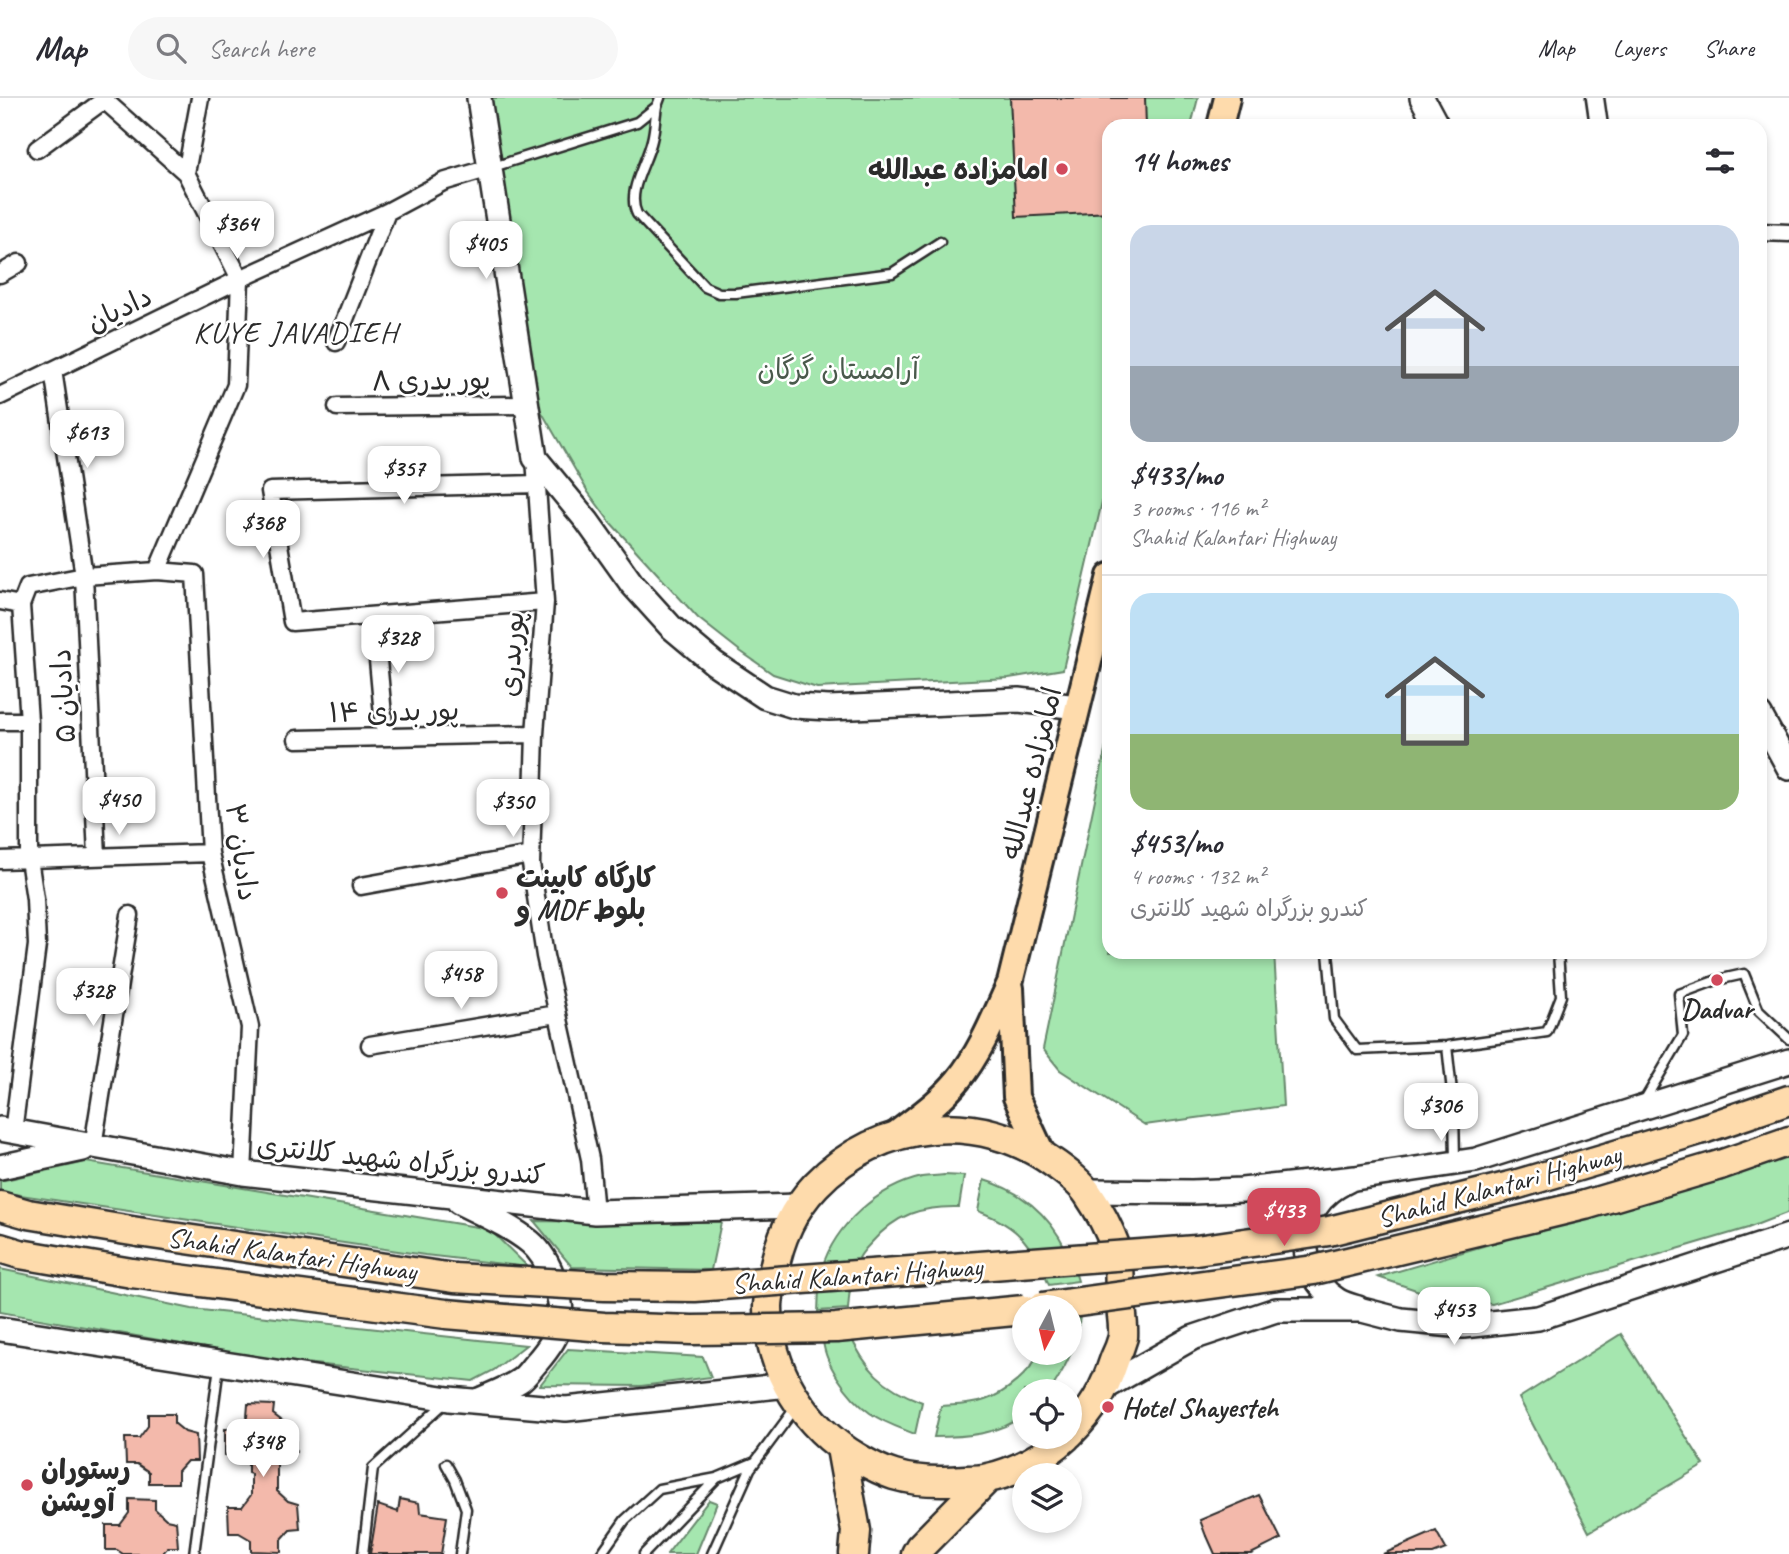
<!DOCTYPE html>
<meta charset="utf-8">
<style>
:root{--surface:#fff;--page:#f7f7f7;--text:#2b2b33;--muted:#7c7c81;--line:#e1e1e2;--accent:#d1495b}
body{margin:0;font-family:Caveat,"Playpen Sans Arabic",sans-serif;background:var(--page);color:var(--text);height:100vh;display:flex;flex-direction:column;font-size:26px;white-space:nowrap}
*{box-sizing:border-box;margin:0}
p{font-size:23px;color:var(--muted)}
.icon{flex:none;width:38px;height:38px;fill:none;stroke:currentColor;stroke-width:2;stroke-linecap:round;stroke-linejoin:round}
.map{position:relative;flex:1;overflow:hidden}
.panel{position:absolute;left:1102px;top:21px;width:665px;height:840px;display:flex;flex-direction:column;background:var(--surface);border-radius:21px;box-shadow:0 4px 10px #0003}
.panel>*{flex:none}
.needle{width:46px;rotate:187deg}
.tools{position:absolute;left:1012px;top:1197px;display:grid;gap:14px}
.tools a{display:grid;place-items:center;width:70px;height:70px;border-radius:50%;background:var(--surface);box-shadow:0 4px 10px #0003;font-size:35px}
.price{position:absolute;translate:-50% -60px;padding:0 16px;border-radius:14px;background:#fff;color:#222;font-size:23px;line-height:46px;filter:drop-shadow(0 2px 4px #0008)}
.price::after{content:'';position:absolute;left:50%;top:42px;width:21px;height:16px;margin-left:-10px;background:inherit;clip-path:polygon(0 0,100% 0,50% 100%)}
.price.active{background:var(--accent);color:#fff}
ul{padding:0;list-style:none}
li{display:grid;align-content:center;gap:14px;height:371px;padding:0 28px}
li+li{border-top:2px solid var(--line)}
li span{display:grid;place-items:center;height:217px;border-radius:21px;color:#555}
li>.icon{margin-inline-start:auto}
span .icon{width:126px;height:126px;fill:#fffc;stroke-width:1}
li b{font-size:30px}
h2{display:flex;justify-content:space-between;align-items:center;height:84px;padding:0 28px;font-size:30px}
header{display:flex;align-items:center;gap:42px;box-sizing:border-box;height:98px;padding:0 35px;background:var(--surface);border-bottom:2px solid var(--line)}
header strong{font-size:33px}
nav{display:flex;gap:38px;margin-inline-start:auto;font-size:24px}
.search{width:490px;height:63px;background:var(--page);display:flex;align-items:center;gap:18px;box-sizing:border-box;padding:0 24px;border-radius:38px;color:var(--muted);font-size:26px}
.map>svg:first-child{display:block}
.green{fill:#a5e6af;stroke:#68886d;stroke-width:2}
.building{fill:#f3b9ab;stroke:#2b2b2b;stroke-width:2}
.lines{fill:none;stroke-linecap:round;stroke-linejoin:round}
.lane-casing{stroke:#2b2b2b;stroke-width:13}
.street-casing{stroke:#2b2b2b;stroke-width:21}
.secondary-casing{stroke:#2b2b2b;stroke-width:28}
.primary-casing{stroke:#2b2b2b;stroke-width:30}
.highway-casing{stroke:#2b2b2b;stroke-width:33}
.lane{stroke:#fff;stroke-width:8}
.street{stroke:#fff;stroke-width:16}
.secondary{stroke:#fff;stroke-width:23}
.primary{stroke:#fedbac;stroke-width:24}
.highway{stroke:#fedbac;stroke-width:28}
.highway-bridge-casing{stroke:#2b2b2b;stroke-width:33;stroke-linecap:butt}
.highway-bridge{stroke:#fedbac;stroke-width:28}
.poi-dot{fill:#d1495b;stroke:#fff;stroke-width:2.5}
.labels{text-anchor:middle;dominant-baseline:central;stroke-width:5;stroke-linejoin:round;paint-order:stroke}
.poi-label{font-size:28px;font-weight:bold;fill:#2b2b2b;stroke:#fff;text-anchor:start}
.street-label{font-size:28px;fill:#2b2b2b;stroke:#fff}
.park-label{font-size:28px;fill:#4a5a4c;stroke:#fff}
.neighbourhood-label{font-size:30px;letter-spacing:2px;fill:#2b2b2b;stroke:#fff}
</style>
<header>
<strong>Map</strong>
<div class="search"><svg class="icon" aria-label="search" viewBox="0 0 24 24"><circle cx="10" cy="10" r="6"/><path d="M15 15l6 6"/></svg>Search here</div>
<nav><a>Map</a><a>Layers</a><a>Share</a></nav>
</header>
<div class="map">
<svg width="1789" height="1456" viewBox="0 0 1789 1456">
<rect width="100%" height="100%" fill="#fff"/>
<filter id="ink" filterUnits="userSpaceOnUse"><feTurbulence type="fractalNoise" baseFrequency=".0143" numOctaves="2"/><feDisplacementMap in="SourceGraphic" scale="14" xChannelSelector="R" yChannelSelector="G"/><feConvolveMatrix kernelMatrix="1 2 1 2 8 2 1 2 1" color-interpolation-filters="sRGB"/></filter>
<g filter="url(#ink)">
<path class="green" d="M491,0h707l-7,28h-81l-1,346 -46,197 -54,9 -192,10 -44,-14 -33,-23 -42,-33 -88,-96 -22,-30 -51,-88z
M1109,634l1,220h164l9,154 -138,19 -85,-55 -17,-21z
M1789,1058v56l-41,16 -256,76 -67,-11 -47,-16z
M86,1064l403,67 39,38 -103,-12 -425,-63v-11z
M944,1077l20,1 -5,31c-37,-1 -63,7 -88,36 -6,6 -13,14 -15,22 -5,14 -7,29 -8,44l-30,2c1,-14 0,-29 4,-43 13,-43 56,-81 100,-91 7,-1 15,-1 22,-2z
M984,1082c51,15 80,51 94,101l-29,4c-16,-39 -30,-59 -71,-74z
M534,1123l187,1 -10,48 -139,-3z
M0,1171l192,40 334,36 -32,25 -21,11 -206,-22 -267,-47z
M1081,1204c-1,36 -11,59 -31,89h-26v24c-26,20 -59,22 -90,22l7,-31c15,-1 30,-1 44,-6 21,-7 45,-27 54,-47h30v-46z
M848,1233c17,38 34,56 74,71l-7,32c-15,-6 -31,-11 -45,-21 -21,-15 -49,-52 -47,-79z
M1621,1236l83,131 -115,67 -70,-134z
M568,1251l135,8 8,20 -70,9 -101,-1z
M709,1402l8,3 -21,51h-29z"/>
<path class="building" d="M1010,0h135l1,28h-36v86l-94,5z
M248,1306l26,1 -1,9 12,9 10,3 1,26h-10l-9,10v29l11,10 10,3 2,25 -10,1 -9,10v12l-30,-1v-11l-12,-7h-10l-1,-26h14l9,-12v-21l-3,-1v-11l-12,-7h-11v-26h13l9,-12z
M148,1316h26v9l11,9 11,3 1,26h-10l-9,10v12h-29v-11l-12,-8h-11l-1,-26h14l9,-12z
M1259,1397l22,44 -30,15h-36l-8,-18h-1l-6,-16z
M129,1401l26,1v9l11,10 10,2 2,26h-10l-6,7h-39l-6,-4h-11v-25h14l9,-12z
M400,1401l19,4 1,10 27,4 -6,37h-71l8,-49 20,7z
M1436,1433l10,18 -13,5h-50z"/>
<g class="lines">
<g class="lane-casing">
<path id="lane" d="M657,8c-2,11 -2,23 -5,34 -5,23 -26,51 -15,74l68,73 14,6h17l156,-20 48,-31
M493,69l144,-45 20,-16 3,-8
M1328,854l6,67 23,31 90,-4 7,64 1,50
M1447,948l100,-14 14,-36 -3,-44
M1644,1003l39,-66 -4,-41 38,-14 27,-6 15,37 30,28
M446,1366l9,16 11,29 -6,45
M194,1456l25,-188
M363,1456l10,-86 74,-67
M601,1456l24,-34 34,-31 58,-11 38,-16
M644,1456l73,-76
M712,1456l38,-85 46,-62"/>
</g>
<g class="street-casing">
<path id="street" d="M102,0l84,75 54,106 -4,106 -79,186
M1595,0l4,28
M37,51l67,-49
M186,75l14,-75
M1760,134l29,1
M0,176l19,-11
M336,244l51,-130
M53,272l31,206 13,280
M0,298l240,-117 147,-67 56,-30 47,-14
M337,309l190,-2
M535,360l10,144 -10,132 -4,130 14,92 45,203 5,53
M537,386l-267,7 22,131 253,-20
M0,503l21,4
M374,518l11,121
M0,623h29
M297,641l238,-5
M0,762l210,-7
M361,788l170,-31
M370,947l187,-31
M13,1034l24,-187 -2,-46 -6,-40v-138l-8,-116 7,-18 56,-11 73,-5 38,3 15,279 40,174 -7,146
M93,1048l37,-231"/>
</g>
<g class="secondary-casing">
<path id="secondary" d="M479,0l56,360 52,63 45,63 39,43 43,36 51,34 29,9 35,2 190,-8 58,7
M1422,0l15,28
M1760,617l29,53
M0,1031l243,44 352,39 204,-6
M0,1069l83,-18
M1349,1082c-14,7 -25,14 -34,28 -20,30 -7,74 22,92 6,4 14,6 21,8
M1086,1093l106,1 50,-2 113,-12 121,-18 313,-99
M459,1104c23,12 50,23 71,40 12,10 20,26 25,41 12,36 6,51 -18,79 -6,6 -11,15 -18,19 -12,8 -27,13 -40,19
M0,1231l449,70 117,10 222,-24
M1106,1289l86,-49 84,-28h86l39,10 62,6 75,-8 251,-82"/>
</g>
<g class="primary-casing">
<path id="primary" d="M1220,28l7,-28
M1011,890l5,109 27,58
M896,1036c22,-17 45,-33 62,-54 23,-28 37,-64 52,-97l100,-407"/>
</g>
<g class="highway-casing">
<path id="highway" d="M1703,1031l86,-29
M1720,1067l69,-24
M0,1108l28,8 110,18
M0,1150l20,6 112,19
M1066,1339c-19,18 -52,36 -78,41 -7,2 -15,2 -22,2 -24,2 -49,2 -72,-5 -13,-4 -24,-10 -36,-17 -53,-31 -90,-88 -90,-151 0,-11 4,-22 5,-33 6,-34 19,-64 43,-89 63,-66 165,-76 239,-21 11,8 25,18 33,30 11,16 21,35 28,54 5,15 3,35 4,50 1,12 4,27 3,39 -2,7 -5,15 -8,21 -11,33 -21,51 -46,76
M841,1350l15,83 -2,23
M916,1456l4,-7 68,-69"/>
</g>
<use href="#lane" class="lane"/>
<use href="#street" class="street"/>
<use href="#secondary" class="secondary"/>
<use href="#primary" class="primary"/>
<use href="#highway" class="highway"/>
<g class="highway-bridge-casing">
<path id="highway-bridge" d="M138,1134l316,46 150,8 91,1 501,-37 133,-19 189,-47 185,-55
M132,1175l314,41 158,13 88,3 144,-2 188,-18
M1042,1209l272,-37 271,-65 135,-40"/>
</g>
<use href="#highway-bridge" class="highway-bridge"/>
</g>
</g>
<g class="poi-dot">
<circle cx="1062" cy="71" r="7"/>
<circle cx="502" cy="795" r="7"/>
<circle cx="1717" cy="882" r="7"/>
<circle cx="1108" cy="1309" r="7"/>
<circle cx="27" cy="1387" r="7"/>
</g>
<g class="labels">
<g class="poi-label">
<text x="1048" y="71" text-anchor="end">امامزاده عبدالله</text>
<text x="516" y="779">کارگاه کابینت<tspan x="516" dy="32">و MDF بلوط</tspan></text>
<text x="1717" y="910" text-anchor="middle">Dadvar</text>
<text x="1122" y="1309">Hotel Shayesteh</text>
<text x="41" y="1371">رستوران<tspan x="41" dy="32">آویشن</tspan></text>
</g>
<g class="street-label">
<text transform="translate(119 211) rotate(-26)">دادیان</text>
<text transform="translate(431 282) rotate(-1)">پور بدری ۸</text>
<text transform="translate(511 556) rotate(-86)">پوربدری</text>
<text transform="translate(63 598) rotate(-93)">دادیان ۵</text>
<text transform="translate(394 613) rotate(-1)">پور بدری ۱۴</text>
<text transform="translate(1031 675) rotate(-76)">امامزاده عبدالله</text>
<text transform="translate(242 754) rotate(82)">دادیان ۳</text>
<text transform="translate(401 1062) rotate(6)">کندرو بزرگراه شهید کلانتری</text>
<text transform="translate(1499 1088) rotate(-15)">Shahid Kalantari Highway</text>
<text transform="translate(292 1156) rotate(8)">Shahid Kalantari Highway</text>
<text transform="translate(857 1177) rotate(-4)">Shahid Kalantari Highway</text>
</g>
<g class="park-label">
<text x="838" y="271">آرامستان گرگان</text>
</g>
<g class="neighbourhood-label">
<text x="296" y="234">KUYE JAVADIEH</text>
</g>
</g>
</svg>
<div class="tools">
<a><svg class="needle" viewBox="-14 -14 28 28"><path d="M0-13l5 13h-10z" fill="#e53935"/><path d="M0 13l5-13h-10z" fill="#7c7c81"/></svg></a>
<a><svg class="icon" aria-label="locate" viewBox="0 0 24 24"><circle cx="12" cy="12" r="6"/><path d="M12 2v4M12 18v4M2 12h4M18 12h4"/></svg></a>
<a><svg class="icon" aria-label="layers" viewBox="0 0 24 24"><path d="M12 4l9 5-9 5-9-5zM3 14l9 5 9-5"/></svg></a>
</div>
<b class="price" style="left:237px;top:163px">$364</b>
<b class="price" style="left:486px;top:183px">$405</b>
<b class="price" style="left:87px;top:372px">$613</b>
<b class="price" style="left:404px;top:408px">$357</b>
<b class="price" style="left:263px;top:462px">$368</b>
<b class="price" style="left:398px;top:577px">$328</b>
<b class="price" style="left:119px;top:739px">$450</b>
<b class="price" style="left:513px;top:741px">$350</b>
<b class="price" style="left:461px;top:913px">$458</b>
<b class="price" style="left:93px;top:930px">$328</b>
<b class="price" style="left:1441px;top:1045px">$306</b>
<b class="price active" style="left:1284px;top:1150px">$433</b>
<b class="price" style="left:1454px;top:1249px">$453</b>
<b class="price" style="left:263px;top:1381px">$348</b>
<section class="panel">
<h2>14 homes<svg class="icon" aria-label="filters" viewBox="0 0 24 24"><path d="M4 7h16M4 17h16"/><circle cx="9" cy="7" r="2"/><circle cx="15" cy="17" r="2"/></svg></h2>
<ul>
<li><span style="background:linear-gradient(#c9d6e8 65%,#9aa5b1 0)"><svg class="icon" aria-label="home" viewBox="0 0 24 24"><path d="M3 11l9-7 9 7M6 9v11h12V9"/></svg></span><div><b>$433/mo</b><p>3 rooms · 116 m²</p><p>Shahid Kalantari Highway</p></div></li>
<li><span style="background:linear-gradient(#bfe0f5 65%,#8fb573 0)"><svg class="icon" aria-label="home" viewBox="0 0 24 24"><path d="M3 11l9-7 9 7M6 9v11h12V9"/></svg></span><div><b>$453/mo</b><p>4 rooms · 132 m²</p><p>کندرو بزرگراه شهید کلانتری</p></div></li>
</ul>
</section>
</div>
